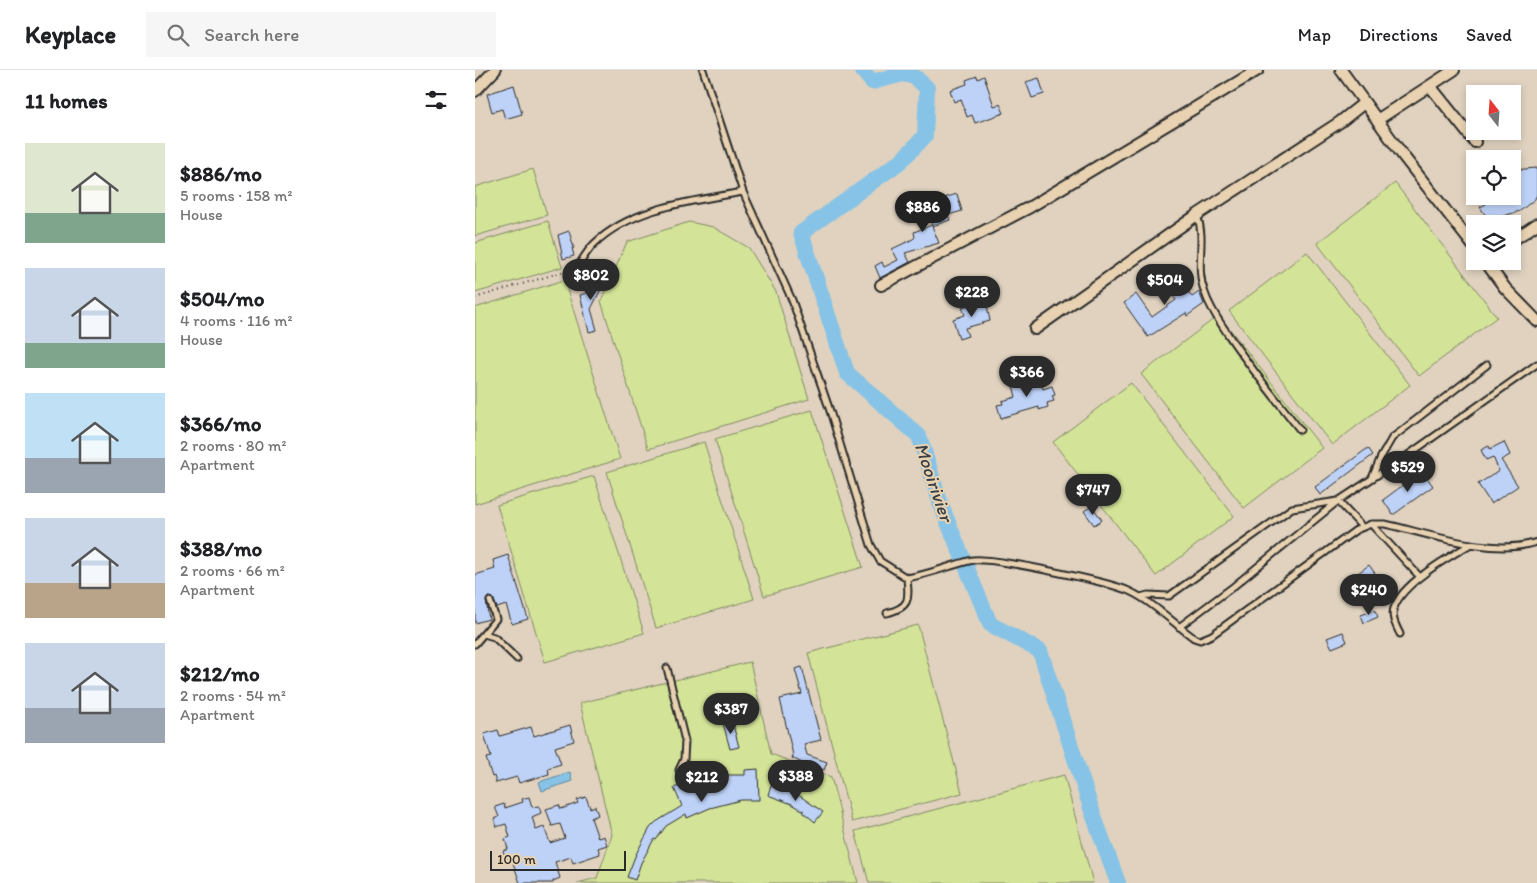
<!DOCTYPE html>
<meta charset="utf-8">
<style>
:root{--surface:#fff;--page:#f6f6f6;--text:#202124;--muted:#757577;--line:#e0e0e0;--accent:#2b2b2b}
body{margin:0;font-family:Itim,sans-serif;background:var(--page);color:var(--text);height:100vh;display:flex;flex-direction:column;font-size:19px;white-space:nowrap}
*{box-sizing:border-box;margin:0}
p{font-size:16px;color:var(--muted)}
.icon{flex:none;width:28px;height:28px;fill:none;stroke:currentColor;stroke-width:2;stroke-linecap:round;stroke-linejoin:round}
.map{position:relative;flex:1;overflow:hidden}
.side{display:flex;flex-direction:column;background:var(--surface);width:475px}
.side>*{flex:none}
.needle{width:32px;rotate:343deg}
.buttons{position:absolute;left:991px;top:15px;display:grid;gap:10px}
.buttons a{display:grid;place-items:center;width:55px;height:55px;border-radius:0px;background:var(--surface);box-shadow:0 2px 8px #0003;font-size:25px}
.scale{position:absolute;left:15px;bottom:12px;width:136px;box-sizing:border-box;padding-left:5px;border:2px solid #2b2b2b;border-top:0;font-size:14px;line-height:18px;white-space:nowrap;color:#2b2b2b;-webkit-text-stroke:4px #e8d2b1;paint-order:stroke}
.price{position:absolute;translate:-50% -42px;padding:0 11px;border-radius:18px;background:var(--accent);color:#fff;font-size:16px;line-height:32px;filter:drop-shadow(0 1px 2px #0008)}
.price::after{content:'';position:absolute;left:50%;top:30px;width:15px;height:11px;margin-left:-8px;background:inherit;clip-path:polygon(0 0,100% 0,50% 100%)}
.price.selected{background:#222;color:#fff}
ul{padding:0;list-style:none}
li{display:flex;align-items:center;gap:15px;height:125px;padding:0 25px}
li span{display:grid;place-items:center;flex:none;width:140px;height:100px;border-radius:0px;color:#555}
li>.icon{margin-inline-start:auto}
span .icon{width:60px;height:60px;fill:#fffc;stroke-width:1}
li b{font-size:21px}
h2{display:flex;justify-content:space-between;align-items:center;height:60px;padding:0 25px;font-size:21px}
header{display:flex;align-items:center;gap:30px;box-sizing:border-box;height:70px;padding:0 25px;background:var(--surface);border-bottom:1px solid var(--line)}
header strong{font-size:24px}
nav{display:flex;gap:28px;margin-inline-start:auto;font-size:18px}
.search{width:350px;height:45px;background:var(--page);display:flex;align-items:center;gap:12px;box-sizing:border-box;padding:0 18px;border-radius:0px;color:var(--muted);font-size:19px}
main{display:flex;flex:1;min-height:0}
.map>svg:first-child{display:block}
.green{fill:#d3e498;stroke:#7f8862}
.water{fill:#86c3e6;stroke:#62869b}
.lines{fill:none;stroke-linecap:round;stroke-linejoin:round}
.river{stroke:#86c3e6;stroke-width:16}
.building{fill:#bed2f7;stroke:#2b2b2b}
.service-casing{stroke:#2b2b2b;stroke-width:9}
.minor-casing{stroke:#2b2b2b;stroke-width:14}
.path{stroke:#2b2b2b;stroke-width:2;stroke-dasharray:1 4;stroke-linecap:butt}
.service{stroke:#e8d2b1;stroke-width:5}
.minor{stroke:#e8d2b1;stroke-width:10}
.labels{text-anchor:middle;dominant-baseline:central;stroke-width:4;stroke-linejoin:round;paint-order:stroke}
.water-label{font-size:19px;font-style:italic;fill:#394247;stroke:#e8d2b1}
</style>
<header>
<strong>Keyplace</strong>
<div class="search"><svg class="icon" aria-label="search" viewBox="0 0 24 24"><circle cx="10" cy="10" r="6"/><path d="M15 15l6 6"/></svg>Search here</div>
<nav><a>Map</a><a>Directions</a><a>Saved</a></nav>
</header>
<main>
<section class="side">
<h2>11 homes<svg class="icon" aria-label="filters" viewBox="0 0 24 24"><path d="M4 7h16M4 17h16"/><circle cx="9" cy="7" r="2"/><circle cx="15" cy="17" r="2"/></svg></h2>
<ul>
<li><span style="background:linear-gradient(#dfe7d0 70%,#7fa58c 0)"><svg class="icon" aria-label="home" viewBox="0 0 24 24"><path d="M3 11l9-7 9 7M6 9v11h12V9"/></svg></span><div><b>$886/mo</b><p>5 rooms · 158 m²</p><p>House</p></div></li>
<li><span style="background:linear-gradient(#c9d6e8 75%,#7fa58c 0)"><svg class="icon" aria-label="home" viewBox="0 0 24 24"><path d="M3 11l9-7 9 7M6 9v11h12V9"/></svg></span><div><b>$504/mo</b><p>4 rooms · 116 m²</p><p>House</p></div></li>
<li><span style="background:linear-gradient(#bfe0f5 65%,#9aa5b1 0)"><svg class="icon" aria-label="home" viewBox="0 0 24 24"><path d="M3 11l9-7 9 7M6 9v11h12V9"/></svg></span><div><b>$366/mo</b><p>2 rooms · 80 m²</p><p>Apartment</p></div></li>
<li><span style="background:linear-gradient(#c9d6e8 65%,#b9a48a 0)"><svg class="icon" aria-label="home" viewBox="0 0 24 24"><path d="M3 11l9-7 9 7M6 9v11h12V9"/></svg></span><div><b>$388/mo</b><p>2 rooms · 66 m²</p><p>Apartment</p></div></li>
<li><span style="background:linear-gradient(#c9d6e8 65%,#9aa5b1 0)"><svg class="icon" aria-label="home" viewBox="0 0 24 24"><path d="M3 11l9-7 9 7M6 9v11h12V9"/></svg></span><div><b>$212/mo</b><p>2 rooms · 54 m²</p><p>Apartment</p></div></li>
</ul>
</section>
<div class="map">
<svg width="1062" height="813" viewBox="0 0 1062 813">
<rect width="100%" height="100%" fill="#e0d2bf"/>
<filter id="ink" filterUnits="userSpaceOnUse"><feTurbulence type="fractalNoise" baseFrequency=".02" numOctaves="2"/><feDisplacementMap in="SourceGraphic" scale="10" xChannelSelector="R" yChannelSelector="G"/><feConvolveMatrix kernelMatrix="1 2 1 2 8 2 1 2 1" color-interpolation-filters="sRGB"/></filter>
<g filter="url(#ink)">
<path class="green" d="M58,99l14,46 -72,21v-49z
M920,113l102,134 -78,59 -102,-133z
M73,151l14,46 -87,26v-50z
M214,152l24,5 36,21 27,44 33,107 -161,50 -47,-148 26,-59z
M832,182l103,133 -78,60 -103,-134z
M89,210l56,179 -145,45v-196z
M744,245l103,133 -78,60 -103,-134z
M656,313l103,133 -78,60 -103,-134z
M337,340l51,157 -99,29 -49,-157z
M229,372l50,157 -98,29 -49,-156z
M119,406l50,157 -99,29 -48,-157z
M443,555l44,168 -110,29 -44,-169z
M275,592l21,92 60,23 27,106h-281l20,-5 15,-43 -32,-132z
M589,705l29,108h-224l-14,-52z"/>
<path class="water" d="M95,702l2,9 -30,10 -3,-9z"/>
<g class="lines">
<path class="river" d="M387,0l10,12 31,-8 12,3 12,11 -2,48 -24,25 -100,72 46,140 72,63 23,72 48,116 50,27 52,160 26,72"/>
</g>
<path class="building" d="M502,6l1,3 6,-3 10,30 6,-2 4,9 -29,10 -3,-8 -5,2 -6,-18 -7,3 -4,-12 17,-6 -1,-4z
M564,8l5,16 -12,4 -6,-16z
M39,15l8,29 -17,5 -3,-10 -10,3 -5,-18z
M1062,98v26l-2,5 -15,12 -24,7 -2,-3 -6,4 -8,-12 6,-3 -5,-8h32v-26z
M482,124l5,17 -14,4 2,5 -18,6 7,17 -34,10 5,9 -30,16 -5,-12 7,-4 2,5 14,-7 -6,-11 21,-10 2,-2 -1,-5 18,-7 -7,-21z
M94,161l5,17h-2l2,8 -11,3 -5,-24z
M697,199l20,28 7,-5 5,12 -17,12 -1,-3 -38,24 -24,-34 12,-9 16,23 24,-17 -16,-22z
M132,207l-16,32 6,21 -8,2 -9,-37 7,-2 -3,-9z
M511,230l4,21 -25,7 3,8 -9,3 -6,-20 12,-4 -3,-8z
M564,307l4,12 9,-3 3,9 -3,1 2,5 -7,2 1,4 -9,3v-3l-38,11 -4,-13 6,-1 -1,-3 14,-4 -3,-12z
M1029,372l6,13 -9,5 17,26 -27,18 -13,-20 21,-13 -6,-14 -7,3 -5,-10 8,-4 1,3z
M893,378l5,7 -53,40 -5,-8z
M947,401l11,15 -40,29 -10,-15z
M617,436l10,14 -8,5 -10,-14z
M33,485l20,64 -16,5 -6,-19 -9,3 -4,-10 -4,-1 -3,4 3,18 -14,4v-48l20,-6 -2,-9z
M894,495l10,14 -30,21 -9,-14z
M900,540l3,7 -14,6 -3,-8z
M868,562l4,10 -15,6 -5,-10z
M327,597l19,73 -17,4 3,11 20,7 -3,8 -15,-5 -1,1 -16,-8 1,-3 -13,-56 22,-5 -7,-25z
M257,651l7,26 -9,2 -7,-26z
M95,655l4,16 -19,6 6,17 -13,4 1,6 -30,9 -2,-6 -21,6 -2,-7 -2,1 -6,-19 5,-1 -7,-23 14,-4 2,6 31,-9 3,9z
M250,698l2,7h18v-5l13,-1 1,31h-18l-31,8 -23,10 -1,-4 -20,12 -10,14 -2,-1 -13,24 -6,17 -8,-3 9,-23 14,-26 6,-6 26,-16 -8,-18 12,-5 2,5 14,-6 -2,-7z
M296,715l26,9 26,18 -8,10 -12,-10 1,-1 -12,-7 -24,-9z
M54,727l3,10 7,-1 2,7 -9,4 4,13 8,-3 6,16 15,-5 -5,-14 -8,2 -6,-17 13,-4 2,4 17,-6 -1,-3 9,-3 4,11 5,-2 3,9 -7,3 7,20 6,-2 3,9 -9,3 2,6 -27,9 -2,-6 -16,5 5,16 -7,3v2h-33l-9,-26 -5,2 -3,-8 5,-2 -3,-10 5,-2 -4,-13 -10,3 -2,-8 5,-2 -4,-10 9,-3 1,4 18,-6 -1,-3z"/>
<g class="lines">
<g class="service-casing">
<path id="service" d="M228,0l40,122 49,108 38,111 41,134 9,16 27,17
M722,145c10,26 -3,51 8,78 5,16 15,29 24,43 22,33 47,63 71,94
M96,209c7,-12 13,-25 23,-35 38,-37 99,-43 149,-52
M897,408l9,-21 11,-19 95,-73
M896,454l49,53
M665,527l8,-2 21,1 123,-88 46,-7 24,26
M412,543c23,-6 22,-13 20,-35 23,-4 44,-13 66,-18 19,-3 136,22 156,31 24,11 44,32 65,47l6,2 12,-5 144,-105 15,-6h14c45,10 107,33 152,18
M704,557l55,-41 104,-85 70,-46 129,-91
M9,564l10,3 23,22
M925,564c-4,-8 -9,-17 -6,-26 8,-25 55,-51 77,-64
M0,574l21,-25 -6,-18
M192,598l18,73 -1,18 -5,11"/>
</g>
<g class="minor-casing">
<path id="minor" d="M866,0l63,87 71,91
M955,16l45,56
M0,21l20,-21
M902,50l77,-50
M1038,170l24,-16
M1010,191l20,27 32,33
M406,215l149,-78 228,-137
M560,259l162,-114 143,-93 24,-19"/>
</g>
<path class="path" d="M0,228l94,-28"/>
<use href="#service" class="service"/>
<use href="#minor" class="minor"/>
</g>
</g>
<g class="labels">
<g class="water-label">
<text transform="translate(459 412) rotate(71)">Mooirivier</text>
</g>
</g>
</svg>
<div class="buttons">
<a><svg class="needle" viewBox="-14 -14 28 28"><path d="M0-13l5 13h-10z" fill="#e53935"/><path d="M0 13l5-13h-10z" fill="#757577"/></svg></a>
<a><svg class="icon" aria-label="locate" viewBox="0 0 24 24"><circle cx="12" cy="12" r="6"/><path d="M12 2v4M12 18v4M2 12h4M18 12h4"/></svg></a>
<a><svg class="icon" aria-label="layers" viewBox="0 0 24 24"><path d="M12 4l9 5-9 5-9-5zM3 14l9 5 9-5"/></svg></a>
</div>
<div class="scale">100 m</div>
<b class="price selected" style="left:448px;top:163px">$886</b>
<b class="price" style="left:116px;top:231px">$802</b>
<b class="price" style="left:690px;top:236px">$504</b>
<b class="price" style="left:497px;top:248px">$228</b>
<b class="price" style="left:552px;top:328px">$366</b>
<b class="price" style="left:933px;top:423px">$529</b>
<b class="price" style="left:618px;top:446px">$747</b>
<b class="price" style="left:894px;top:546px">$240</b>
<b class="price" style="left:256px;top:665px">$387</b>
<b class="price" style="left:321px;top:732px">$388</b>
<b class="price" style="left:227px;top:733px">$212</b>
</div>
</main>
